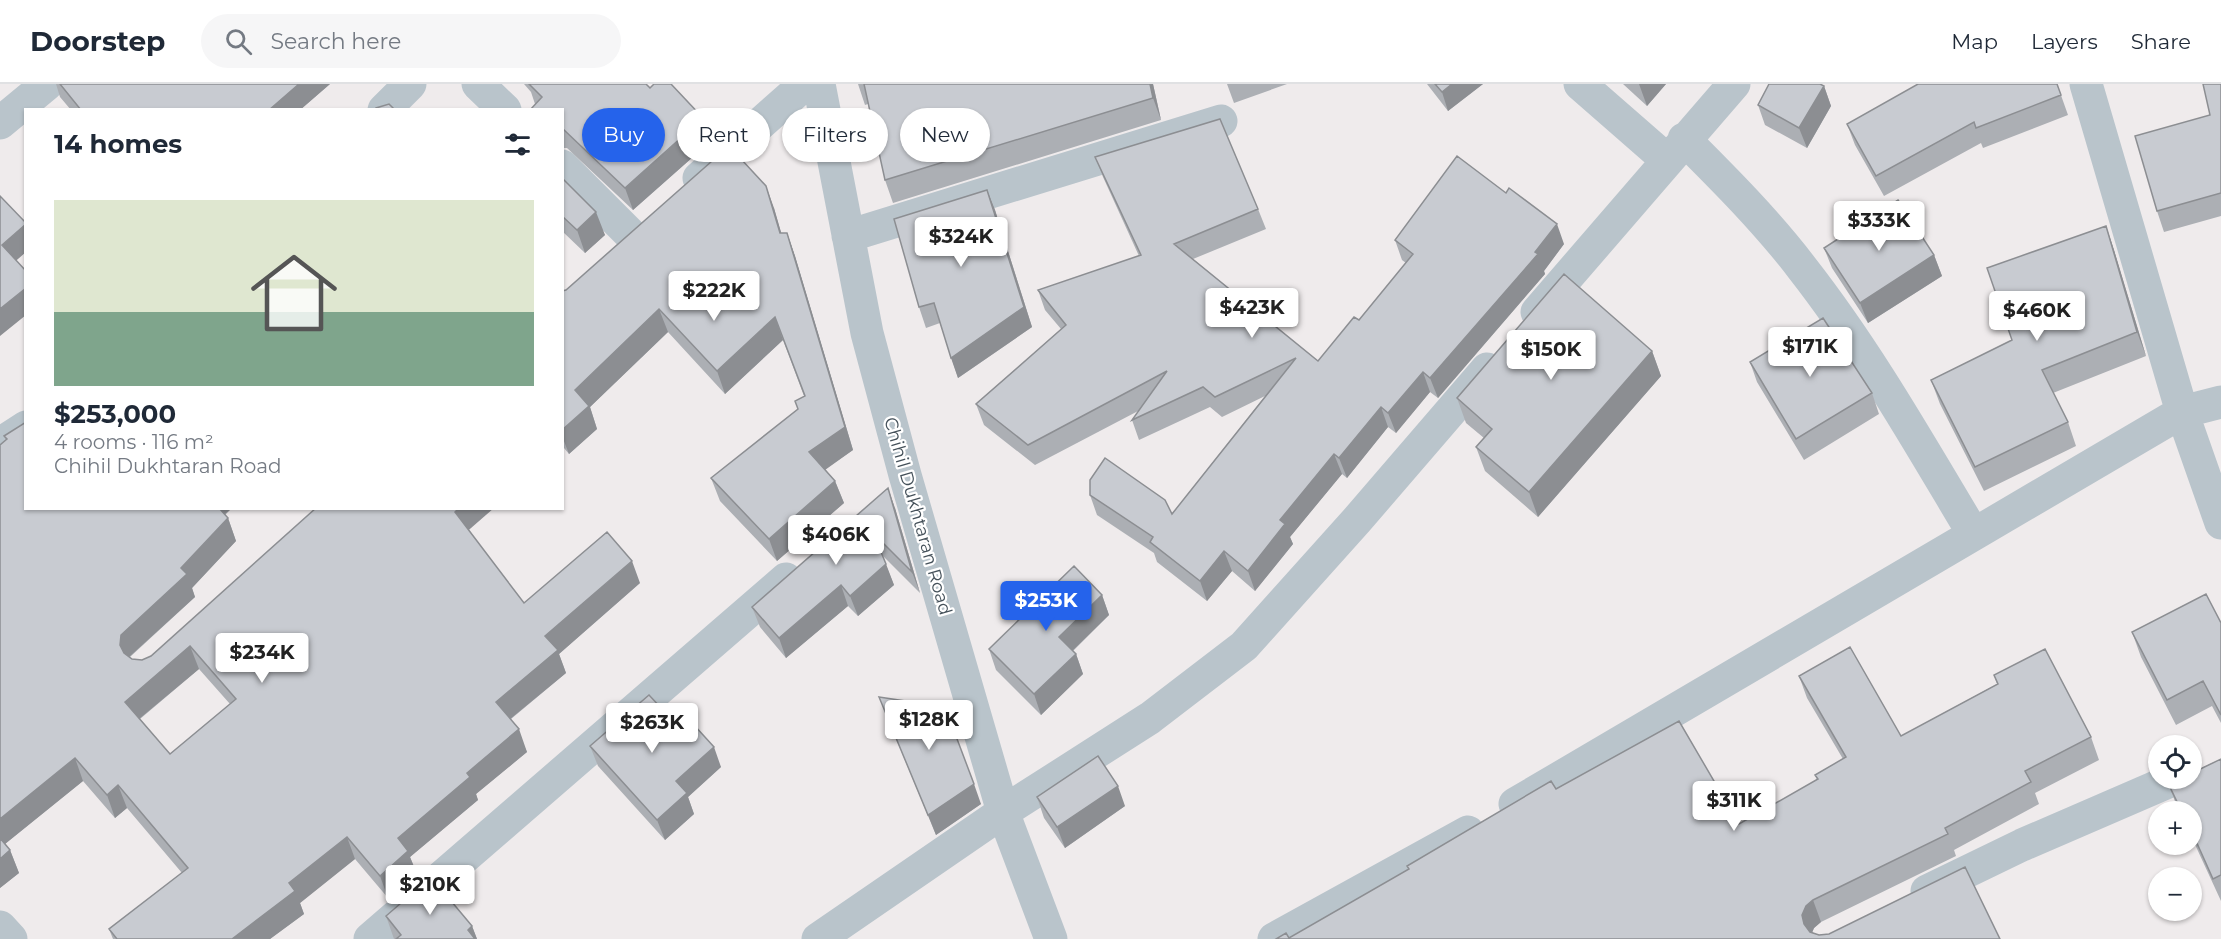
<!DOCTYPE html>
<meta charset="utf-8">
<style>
:root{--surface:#fff;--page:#f6f6f7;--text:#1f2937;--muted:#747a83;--line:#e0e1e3;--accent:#2563eb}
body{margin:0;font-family:Montserrat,sans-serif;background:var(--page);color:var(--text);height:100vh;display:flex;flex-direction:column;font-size:22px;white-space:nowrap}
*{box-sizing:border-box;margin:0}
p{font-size:20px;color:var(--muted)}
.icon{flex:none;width:33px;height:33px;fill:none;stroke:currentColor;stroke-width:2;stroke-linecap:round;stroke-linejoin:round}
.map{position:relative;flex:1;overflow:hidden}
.sheet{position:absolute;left:24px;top:24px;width:540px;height:402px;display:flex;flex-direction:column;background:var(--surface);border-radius:0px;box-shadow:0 2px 4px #0004}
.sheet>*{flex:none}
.hud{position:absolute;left:582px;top:24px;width:570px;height:54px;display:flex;gap:12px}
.fabs{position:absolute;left:2148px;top:651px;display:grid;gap:12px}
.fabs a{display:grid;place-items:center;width:54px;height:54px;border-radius:50%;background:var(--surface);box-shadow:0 2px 4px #0004;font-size:30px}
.price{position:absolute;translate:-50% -51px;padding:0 14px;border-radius:6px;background:#fff;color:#222;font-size:20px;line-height:39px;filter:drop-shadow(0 2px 3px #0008)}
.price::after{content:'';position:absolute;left:50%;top:36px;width:18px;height:14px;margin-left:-9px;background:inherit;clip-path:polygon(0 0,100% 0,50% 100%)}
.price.on{background:var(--accent);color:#fff}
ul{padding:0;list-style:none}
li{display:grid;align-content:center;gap:12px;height:318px;padding:0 30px}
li+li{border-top:2px solid var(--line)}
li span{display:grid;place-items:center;height:186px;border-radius:0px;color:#555}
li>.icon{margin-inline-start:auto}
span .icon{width:108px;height:108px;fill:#fffc;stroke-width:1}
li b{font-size:26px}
h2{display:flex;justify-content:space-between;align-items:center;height:72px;padding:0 30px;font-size:26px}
.chip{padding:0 21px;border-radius:27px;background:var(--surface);box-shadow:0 2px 4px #0004;font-size:21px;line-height:54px}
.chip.on{background:var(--accent);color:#fff}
header{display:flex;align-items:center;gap:36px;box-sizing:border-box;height:84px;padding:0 30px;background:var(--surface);border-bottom:2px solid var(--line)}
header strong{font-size:28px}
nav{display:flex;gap:33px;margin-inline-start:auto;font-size:21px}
.search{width:420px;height:54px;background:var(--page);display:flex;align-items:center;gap:15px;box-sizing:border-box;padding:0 21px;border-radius:33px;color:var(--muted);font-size:22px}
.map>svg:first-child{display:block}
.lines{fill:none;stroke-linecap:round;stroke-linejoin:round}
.street{stroke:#b9c4cb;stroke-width:33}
.wall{fill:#acafb4;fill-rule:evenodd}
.shaded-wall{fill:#8c8e92}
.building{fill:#c8cbd1;stroke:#8c8e92;stroke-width:1.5;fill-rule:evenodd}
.labels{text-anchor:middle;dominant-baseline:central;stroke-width:4.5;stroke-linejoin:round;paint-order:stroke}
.street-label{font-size:18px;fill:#445059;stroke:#fff}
</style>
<header>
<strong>Doorstep</strong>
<div class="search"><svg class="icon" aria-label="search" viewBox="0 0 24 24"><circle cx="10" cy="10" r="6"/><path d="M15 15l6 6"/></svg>Search here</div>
<nav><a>Map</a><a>Layers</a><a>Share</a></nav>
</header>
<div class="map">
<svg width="2221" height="855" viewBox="0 0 2221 855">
<rect width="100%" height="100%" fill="#efebec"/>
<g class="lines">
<path class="street" d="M478,0l27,26
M819,0l48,249 38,142 98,337 48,127
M1580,0l87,76
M2086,0l96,328 39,111
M384,26l26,-26
M0,39l47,-39
M1684,55c41,41 83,83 118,129 65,83 117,175 171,265
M562,82l70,70
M699,94l106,-94
M848,152l373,-115
M1537,228l197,-228
M0,360l26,-17
M1515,720l667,-392 39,-10
M1927,807l95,-46 155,-67
M0,843l11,12
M370,855l416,-360
M818,855l185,-127 147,-94 94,-72 113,-126 130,-151
M1274,855l194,-107"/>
</g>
<path class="wall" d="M56,0h274l-30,26h-229l-11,-13z
M524,0h122l65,57 -78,69 -66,-62h-5v-38l-27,-6 -4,-12z
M858,0h295l8,36 -268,83 -8,-23 -17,-76 -3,1z
M1227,0h60l-53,19z
M1427,0h56l-35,27z
M1623,0h43l-19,22z
M2057,0l11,31 -85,33 -2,-5 -97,53 -29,-51 -8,-21z
M2221,0v132l-57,16 -7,-21 53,-96z
M1824,2l7,20 -24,42 -42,-23 -7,-20z
M1095,73l163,52 8,20 -73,30 125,102 41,-41 47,-57 -4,-3 -7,-20 169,4 -20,27 1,3 -107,124 -8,-6 -34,41 -8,-6 -41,51 -5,-4 -52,63 3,7 -38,47 -23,-20 -25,30 -50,-39 -3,-9 -57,-38 -7,-20 82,19 93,-118 -43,21 -12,-10 -71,33 -7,-20 8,-10 -105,55 -51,-40 -8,-21 85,-75 -16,-19 -7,-20 101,-34 -36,-79z
M562,94l43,57 -20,18 -23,-22z
M987,106l8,20 37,117 -74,51 -18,-55 -14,5 -7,-21z
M774,124l7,25h6l8,23 58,194 -28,19 10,12 9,22 -67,58 -57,-60 -9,-23 87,-69 6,-13 -21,-56 -58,54 -57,-62 -78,75 7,22 -28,25 -5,-6 -2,2v-159z
M2106,142l8,24 32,106 -93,37 15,29 8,24 -92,45 -44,-87 -9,-24 81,-40z
M1824,164l110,7 8,21 -74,47 -36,-55z
M1652,267l9,25 -123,141 -53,-46 -9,-24 8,-9 -18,-15 -9,-25z
M1750,278l122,31 7,21 -75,46 -47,-78z
M26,338v86h206l-7,7 3,3 8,23 -44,47 3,9 -65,60 2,2 10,1 326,-130 56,73 116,-20 -81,71 7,19 -55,46 16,33 -51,42 2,6 -68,57 7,17 -29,24 -33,-39 -55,44 4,11 -34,25h-157l-4,-10 73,-56 -55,-65 -12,10 -32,-37 -78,63 5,6 9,23 -19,15 6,-448 -2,-4zM199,585l31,35 -60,50 -30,-35z
M895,424l25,85 -38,-38 12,30 -36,31 -10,-10 -62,52 -26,-31 -8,-20z
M1102,511l7,20 -36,36 3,3 7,20 -42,41 -45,-45 -7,-21z
M2221,539v100l-9,-17 -36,19 -35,-68 -9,-25z
M1994,591l97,62 8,23 -64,33 4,11 -85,46 2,6 -135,66 -7,6 -2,5 7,2 181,4 -711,-1 120,-68 -2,-4 149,-77 183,35 78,-44 -2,-5 28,-16 -36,-61 -8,-22 102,60 96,-52z
M879,613l102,107 -45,31 -49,-118z
M675,639l46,44 -33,30 6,17 -29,26 -67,-74 -8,-20z
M2221,675v142l-29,-63v-26h-13l-11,-29z
M1037,713l88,9 -60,42 -21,-30z
M386,832l86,10 5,13h-83z"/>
<path class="shaded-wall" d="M299,0h31l-30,26h-31z
M1150,0h3l8,36 -8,-22z
M1452,0h31l-35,27 -6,-19z
M1639,0h27l-19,22z
M1824,2l7,20 -24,42 -8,-20z
M703,34l8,23 -78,69 -8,-22z
M766,102l8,22 14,48 -8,-23z
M987,106l8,20 37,117 -74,51 -7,-20z
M596,128l9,23 -20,18 -8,-23z
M26,140v28l-16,14 -8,-21z
M1557,140l7,20 -20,27 1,3 -107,124 -8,-20 105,-126z
M2106,142l8,24 32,106 -9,-24z
M787,149l8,23 58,194 -35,25 -9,-23 36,-25z
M1934,171l8,21 -74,47 -8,-20z
M26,204v27l-26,21v-27z
M659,225l9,23 -78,75 7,22 -28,25 -7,-18v-6l13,-40z
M775,233l8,23 -58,54 -8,-23z
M1652,267l9,25 -123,141 -9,-25z
M1423,288l7,20 -34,41 -8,-20z
M1381,323l7,20 -41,51 -8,-20z
M1334,370l8,20 -52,63 3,7 -38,47 -7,-20 32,-51z
M835,397l9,22 -67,58 -8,-22z
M888,404l7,20 25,85 -8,-21z
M214,424h18l-14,12z
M459,424h35l-31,27 -8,-23z
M228,434l8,23 -44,47 3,9 -66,60v10l-9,-22 1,-10 60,-67z
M1224,467l8,20 -25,30 -7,-20z
M632,477l8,22 -81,71 7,19 -62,51 -8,-22 49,-66z
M886,480l8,21 -36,31 -8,-20z
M841,501l7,21 -62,52 -7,-20z
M1102,511l7,20 -43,42 -7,-20z
M190,562l9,23 -66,55 -8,-22z
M1076,570l7,20 -42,41 -7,-21z
M519,645l8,23 -51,42 2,6 -68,57 7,17 -29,24 -8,-22 18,-38 69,-65z
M714,663l7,20 -33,30 6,17 -29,26 -8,-20 19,-39z
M75,674l8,23 -83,67v-29z
M974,700l7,20 -45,31 -8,-20z
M118,701l9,23 -12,10 -8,-23z
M1118,702l7,20 -60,42 -8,-21z
M347,753l8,22 -55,44 4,11 -34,25h-38l57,-56z
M10,766l9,23 -19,15v-29z
M1813,816l8,22 -7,6 -4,9 -6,-13 -2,-9 4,-9z
M472,842l5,13h-6l-3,-9z"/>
<path class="building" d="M60,0h239l-30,26h-188z
M529,0h117l4,4 4,-4h17l32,34 -78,70 -63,-60v-18h-32l12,-13z
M864,0h286l3,14 -268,82z
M1435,0h17l-10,8z
M1769,0h51l4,2 -25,42 -41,-23z
M1918,0h139l4,11 -85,33 -2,-6 -98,54 -29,-52z
M2203,0h18v109l-64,18 -22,-75 75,-21z
M389,20l6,6h-21l2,-2z
M1220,35l38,90 -84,35 144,117 36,-44 5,3 54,-66 -18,-14 62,-84 49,37 3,-5 48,36 -22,28 3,2 -108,124 -7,-6 -35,41 -7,-6 -42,51 -5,-4 -54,66 5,4 -37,47 -24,-20 -24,30 -50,-39 3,-5 -63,-42v-15l15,-22 60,42 7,14 124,-156 -81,39 -12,-10 -71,33 35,-49 -139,74 -52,-41 90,-79 -28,-35 103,-35 -46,-98z
M729,62l37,40 14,47h7l58,194 -36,25 26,29 -66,58 -58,-61 87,-69 -3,-8 10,-5 -30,-79 -58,54 -58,-62 -84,81 14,16 -27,24v-139l4,-1z
M562,94l34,34 -19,18 -15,-14z
M987,106l37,117 -73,51 -17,-55 -15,4 -25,-88z
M0,112l26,27v1l-24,21 24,26v17l-26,21z
M1898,116l36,55 -74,48 -36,-55z
M2106,142l31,106 -95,38 26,52 -93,45 -44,-87 81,-40 -25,-72z
M1564,190l88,77 -123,141 -53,-45 16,-18 -35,-31z
M1823,234l49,75 -76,46 -46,-77z
M26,338v86h193l9,10 -47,50 6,6 -66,61 -1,10 4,8 8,6 10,1 9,-4 165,-148h143l-4,4 69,91 83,-71 25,29 -87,75 13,14 -62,52 23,27 -52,44 3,4 -72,61 10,13 -28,25 -33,-39 -58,46 6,8 -63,48h-115l-8,-10 79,-61 -70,-83 -11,10 -32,-37 -75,61v-374l7,-6 -3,-3zM190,562l46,53 -66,55 -45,-52z
M888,404l24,84 -39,-39 13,31 -36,32 -9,-11 -62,53 -27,-31z
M1074,482l28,29 -43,42 17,17 -42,40 -45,-45z
M2206,510l15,29v92l-18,-34 -36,19 -35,-68z
M1850,563l51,89 97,-52 -4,-9 51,-26 46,88 -66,34 6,11 -86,46 3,6 -135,66 -7,6 -4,9 2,9 6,8 9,3 10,-1 136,-67 35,72h-724l10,-6 3,5 120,-69 -2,-3 144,-85 5,8 123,-68 60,103 79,-45 -3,-4 31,-18 -47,-81z
M649,611l26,28 9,-9 30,33 -38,34 11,12 -30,27 -67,-74z
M879,613l66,10 29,77 -46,31z
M1098,672l20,30 -61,41 -20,-30z
M2221,675v116l-8,4 -21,-47v-20h-10l-14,-29 11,-5h13v-5z
M0,754l10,12 -10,9z
M431,793l41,49 -4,4 7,9h-79l5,-4 -15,-19z"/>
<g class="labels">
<g class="street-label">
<text transform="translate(918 432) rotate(74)">Chihil Dukhtaran Road</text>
</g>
</g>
</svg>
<div class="fabs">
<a><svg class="icon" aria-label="locate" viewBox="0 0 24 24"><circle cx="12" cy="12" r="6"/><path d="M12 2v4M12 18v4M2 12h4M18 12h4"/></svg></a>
<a>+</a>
<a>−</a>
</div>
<b class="price" style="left:1879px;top:168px">$333K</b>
<b class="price" style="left:961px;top:184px">$324K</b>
<b class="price" style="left:714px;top:238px">$222K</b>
<b class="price" style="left:1252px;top:255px">$423K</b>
<b class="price" style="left:2037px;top:258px">$460K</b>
<b class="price" style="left:1810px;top:294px">$171K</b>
<b class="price" style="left:1551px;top:297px">$150K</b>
<b class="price" style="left:836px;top:482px">$406K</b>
<b class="price on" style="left:1046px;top:548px">$253K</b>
<b class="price" style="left:262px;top:600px">$234K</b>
<b class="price" style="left:929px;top:667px">$128K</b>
<b class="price" style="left:652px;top:670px">$263K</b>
<b class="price" style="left:1734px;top:748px">$311K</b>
<b class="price" style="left:430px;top:832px">$210K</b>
<div class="hud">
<a class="chip on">Buy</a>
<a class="chip">Rent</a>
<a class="chip">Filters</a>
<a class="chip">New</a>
</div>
<section class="sheet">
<h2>14 homes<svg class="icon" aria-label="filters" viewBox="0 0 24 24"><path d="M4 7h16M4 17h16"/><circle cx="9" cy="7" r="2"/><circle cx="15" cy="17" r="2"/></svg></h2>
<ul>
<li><span style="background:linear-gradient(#dfe7d0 60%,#7fa58c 0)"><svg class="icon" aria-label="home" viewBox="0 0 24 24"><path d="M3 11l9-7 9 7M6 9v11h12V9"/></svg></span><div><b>$253,000</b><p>4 rooms · 116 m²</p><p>Chihil Dukhtaran Road</p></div></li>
</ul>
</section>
</div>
